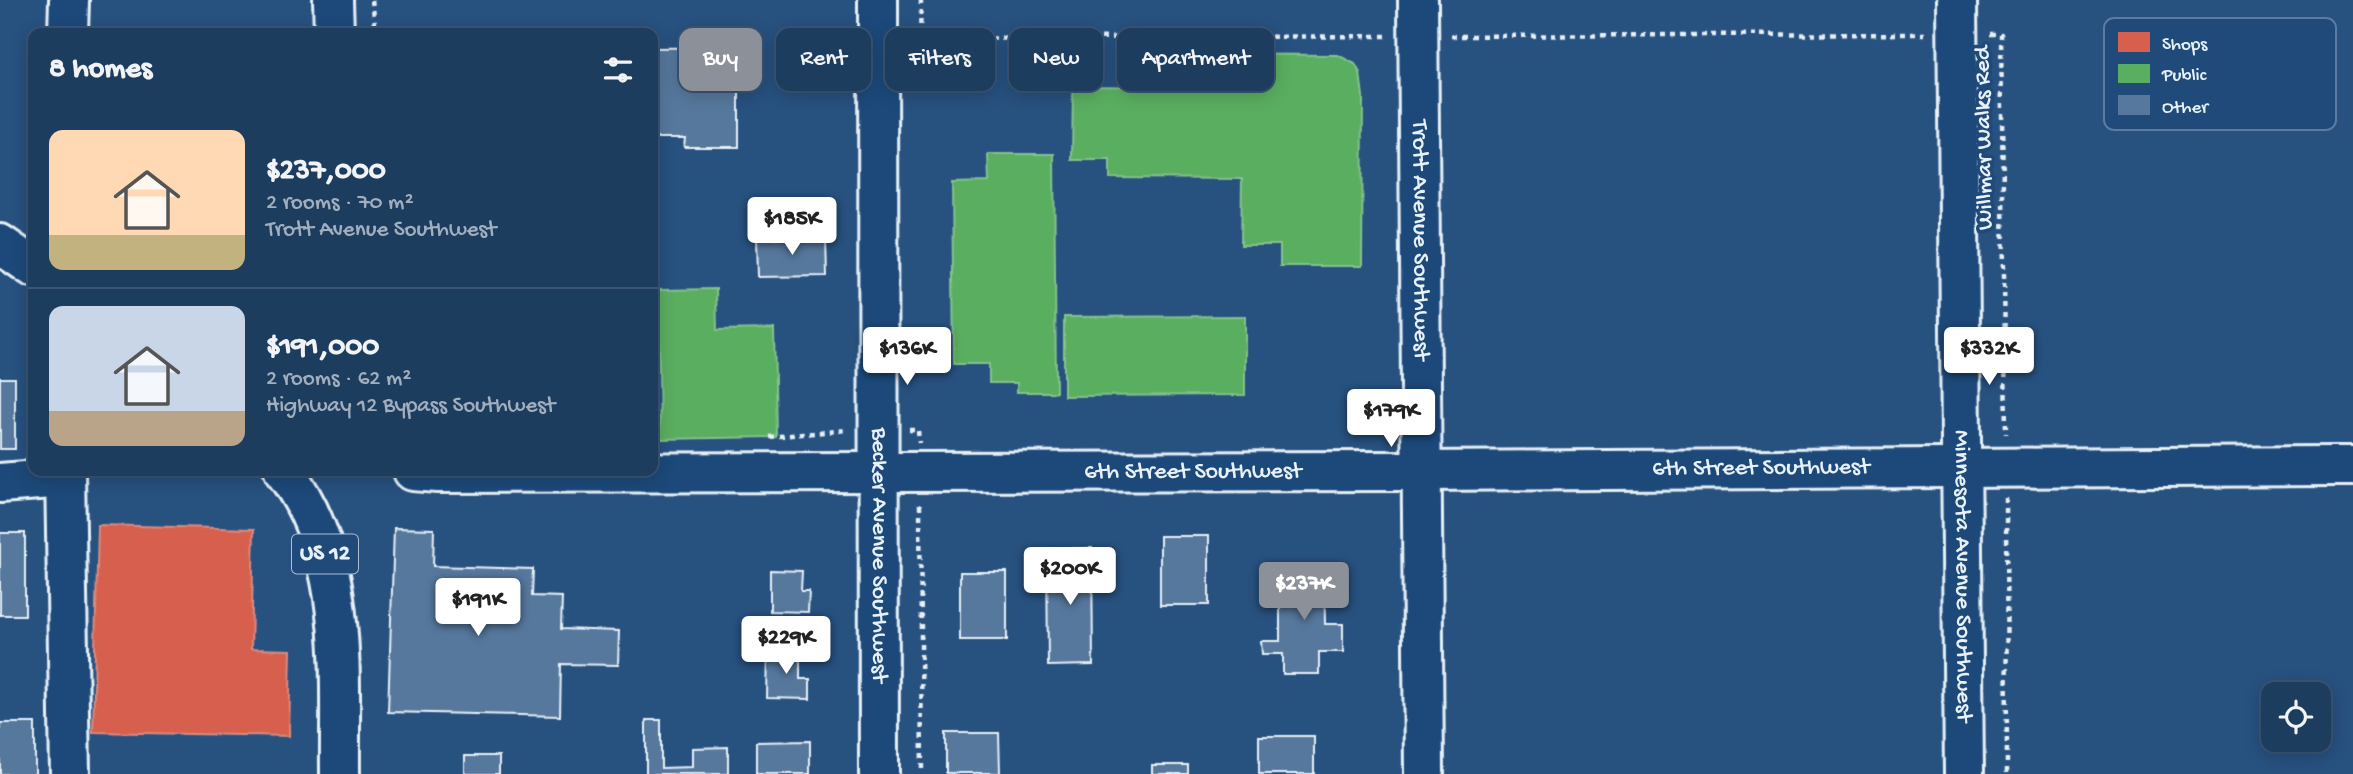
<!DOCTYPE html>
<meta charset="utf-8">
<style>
:root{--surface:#1d3d5f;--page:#2a4868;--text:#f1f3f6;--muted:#a0aebd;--line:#3b5674;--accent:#8c9099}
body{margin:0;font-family:"Gochi Hand",sans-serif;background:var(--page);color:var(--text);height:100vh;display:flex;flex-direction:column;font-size:26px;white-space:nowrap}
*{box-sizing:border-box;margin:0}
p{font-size:23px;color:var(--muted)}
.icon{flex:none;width:38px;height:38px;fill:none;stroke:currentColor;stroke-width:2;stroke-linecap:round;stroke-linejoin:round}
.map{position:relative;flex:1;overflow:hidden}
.panel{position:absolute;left:28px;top:28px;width:630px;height:448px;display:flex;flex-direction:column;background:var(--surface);border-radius:14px;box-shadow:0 4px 18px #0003,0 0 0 2px var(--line)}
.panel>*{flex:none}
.banner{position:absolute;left:679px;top:28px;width:665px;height:63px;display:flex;gap:14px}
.tools{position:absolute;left:2261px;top:682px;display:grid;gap:14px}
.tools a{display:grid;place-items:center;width:70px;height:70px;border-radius:14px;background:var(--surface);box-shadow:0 4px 18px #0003,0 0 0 2px var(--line);font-size:35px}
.price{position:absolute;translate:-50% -60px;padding:0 16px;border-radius:7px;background:#fff;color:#222;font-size:23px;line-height:46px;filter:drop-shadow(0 2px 4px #0008)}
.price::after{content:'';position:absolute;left:50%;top:42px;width:21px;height:16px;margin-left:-10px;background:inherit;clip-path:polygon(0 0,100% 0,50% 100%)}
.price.active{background:var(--accent);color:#fff}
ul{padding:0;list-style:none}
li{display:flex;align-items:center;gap:21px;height:175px;padding:0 21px}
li+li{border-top:2px solid var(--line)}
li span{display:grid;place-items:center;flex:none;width:196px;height:140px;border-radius:14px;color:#555}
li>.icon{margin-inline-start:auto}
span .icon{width:84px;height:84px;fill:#fffc;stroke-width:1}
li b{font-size:30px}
h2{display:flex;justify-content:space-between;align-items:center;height:84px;padding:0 21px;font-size:30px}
.tag{padding:0 24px;border-radius:14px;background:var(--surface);box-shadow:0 4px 18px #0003,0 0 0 2px var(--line);font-size:24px;line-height:63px}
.tag.active{background:var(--accent);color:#fff}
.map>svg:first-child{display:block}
.shops{fill:#d6604d;stroke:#db8c80;stroke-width:2}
.public{fill:#5aae61;stroke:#85c28e;stroke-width:2}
.building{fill:#57789d;stroke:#e8f1f8;stroke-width:2}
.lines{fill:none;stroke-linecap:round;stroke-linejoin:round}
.minor-casing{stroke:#e8f1f8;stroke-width:44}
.highway-casing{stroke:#e8f1f8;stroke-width:44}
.path{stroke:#e8f1f8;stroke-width:4.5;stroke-dasharray:5 5;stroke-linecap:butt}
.minor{stroke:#1f4a7a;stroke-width:38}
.highway{stroke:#1f4a7a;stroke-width:38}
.labels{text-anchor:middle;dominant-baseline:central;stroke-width:7;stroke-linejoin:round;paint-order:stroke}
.shield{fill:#1f4a7a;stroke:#acbfd2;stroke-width:2}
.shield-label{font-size:23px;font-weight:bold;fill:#e8f1f8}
.street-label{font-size:24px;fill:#e8f1f8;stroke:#1f4a7a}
.key{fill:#1f4a7a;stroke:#5b7ca0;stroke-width:2}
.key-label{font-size:19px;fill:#e8f1f8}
</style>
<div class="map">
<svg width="2353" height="774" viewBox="0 0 2353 774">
<rect width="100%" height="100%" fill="#27517f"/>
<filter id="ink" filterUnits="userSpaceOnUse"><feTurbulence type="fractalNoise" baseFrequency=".0143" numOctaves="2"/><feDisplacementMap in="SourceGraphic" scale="14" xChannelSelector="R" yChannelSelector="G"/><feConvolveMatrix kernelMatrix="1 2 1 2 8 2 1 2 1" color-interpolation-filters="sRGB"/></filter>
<g filter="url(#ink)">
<path class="shops" d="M98,525l156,4 -3,120 40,1 -2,86 -196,-4z"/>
<path class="public" d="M1194,54l144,1 17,9 5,9 3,23 -1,170h-82v-21h-39l1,-66 -132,-1v-18h-38l1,-74 121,1z
M988,154h66l2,238h-39v-9h-28v-19h-35l-2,-181 37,-1z
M716,289l1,41 57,-1 2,108 -116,2 -2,-149z
M1245,316v79l-181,1v-79z"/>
<path class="building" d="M739,47v100h-55l1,-9h-32v-90z
M826,237l1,39 -69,1 -1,-39z
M0,378h15v71h-15z
M394,528l40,1 -1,37 100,3 -1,27 30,1 -1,32 58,2 -1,34 -57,-1 -1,52 -172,-4z
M0,533h25v82h-25z
M1160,536h49v69h-49z
M1092,548l1,117 -45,1 -1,-117z
M1280,568h44l1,56h18v28h-24v22h-36v-20h-21l-1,-13h19z
M770,570l32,1 -1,20h8l-1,21 -38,-1z
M960,572h47v68h-47z
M768,650l32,1v28h10v20l-43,-1z
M646,720h15v48l31,-1v-19l36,-1v27h-82z
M0,723h35v51h-35z
M946,733h53l1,40h-54z
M1259,736h55v38h-55z
M810,741v33h-54v-32z
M465,756h34v18h-34z
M1152,765h36v9h-36z"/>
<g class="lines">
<g class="minor-casing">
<g id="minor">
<path d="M333,0l1,33"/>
<path id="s1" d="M878,0l1,774"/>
<path id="s2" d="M1418,0l6,774"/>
<path id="s3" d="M1957,0l7,774"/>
<path d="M68,33l1,-33"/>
<path d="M65,471l5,303"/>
<path id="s4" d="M413,471l25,2c327,0 654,0 981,-2 312,-2 623,-6 934,-5"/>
<path d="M0,483l65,-5"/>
</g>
</g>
<g class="highway-casing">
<path id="highway" d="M0,244l33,23
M284,471c66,86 55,201 56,303"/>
</g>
<path class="path" d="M372,0l4,33
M921,0l-1,39 466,-3
M1990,34h11l5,400
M1451,36l474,-2
M909,430h9l1,13
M769,437l78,-7
M2006,498l1,276
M920,504l2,270"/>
<use href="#minor" class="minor"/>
<use href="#highway" class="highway"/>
</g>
</g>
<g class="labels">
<rect class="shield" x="292" y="534.5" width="66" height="39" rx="5"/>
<g class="shield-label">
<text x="325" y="554">US 12</text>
</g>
<g class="street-label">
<text transform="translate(1985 138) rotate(-91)">Willmar Walks Red</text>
<text stroke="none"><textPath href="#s2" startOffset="240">Trott Avenue Southwest</textPath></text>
<text stroke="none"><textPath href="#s4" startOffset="1348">6th Street Southwest</textPath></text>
<text stroke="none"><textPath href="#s4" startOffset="780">6th Street Southwest</textPath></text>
<text stroke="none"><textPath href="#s1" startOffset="555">Becker Avenue Southwest</textPath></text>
<text stroke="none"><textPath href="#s3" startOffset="576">Minnesota Avenue Southwest</textPath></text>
</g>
</g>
<rect x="2104" y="18" width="232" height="112" rx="10" class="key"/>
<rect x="2118" y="32" width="32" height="20" fill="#d6604d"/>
<rect x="2118" y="64" width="32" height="19" fill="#5aae61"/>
<rect x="2118" y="95" width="32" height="20" fill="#57789d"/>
<g class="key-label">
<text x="2162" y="49">Shops</text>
<text x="2162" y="80">Public</text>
<text x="2162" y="112">Other</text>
</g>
</svg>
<div class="tools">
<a><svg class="icon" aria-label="locate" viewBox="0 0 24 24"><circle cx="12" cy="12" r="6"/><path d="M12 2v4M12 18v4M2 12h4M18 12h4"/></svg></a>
</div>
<b class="price" style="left:792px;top:257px">$185K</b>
<b class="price" style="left:907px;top:387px">$136K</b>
<b class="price" style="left:1989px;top:387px">$332K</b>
<b class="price" style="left:1391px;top:449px">$179K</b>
<b class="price" style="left:1070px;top:607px">$200K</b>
<b class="price active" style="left:1304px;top:622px">$237K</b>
<b class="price" style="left:478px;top:638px">$191K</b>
<b class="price" style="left:786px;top:676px">$229K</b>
<div class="banner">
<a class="tag active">Buy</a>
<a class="tag">Rent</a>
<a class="tag">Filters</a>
<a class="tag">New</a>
<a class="tag">Apartment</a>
</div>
<section class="panel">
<h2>8 homes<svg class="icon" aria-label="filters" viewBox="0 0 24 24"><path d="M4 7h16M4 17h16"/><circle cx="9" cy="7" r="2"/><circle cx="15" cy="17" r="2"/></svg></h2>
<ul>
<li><span style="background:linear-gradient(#ffd9b3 75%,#c2b280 0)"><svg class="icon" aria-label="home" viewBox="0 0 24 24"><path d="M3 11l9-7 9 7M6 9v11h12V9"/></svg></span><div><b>$237,000</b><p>2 rooms · 70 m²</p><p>Trott Avenue Southwest</p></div></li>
<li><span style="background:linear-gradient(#c9d6e8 75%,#b9a48a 0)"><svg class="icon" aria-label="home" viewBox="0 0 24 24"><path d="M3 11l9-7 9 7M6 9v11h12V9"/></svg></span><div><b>$191,000</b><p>2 rooms · 62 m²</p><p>Highway 12 Bypass Southwest</p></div></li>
</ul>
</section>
</div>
